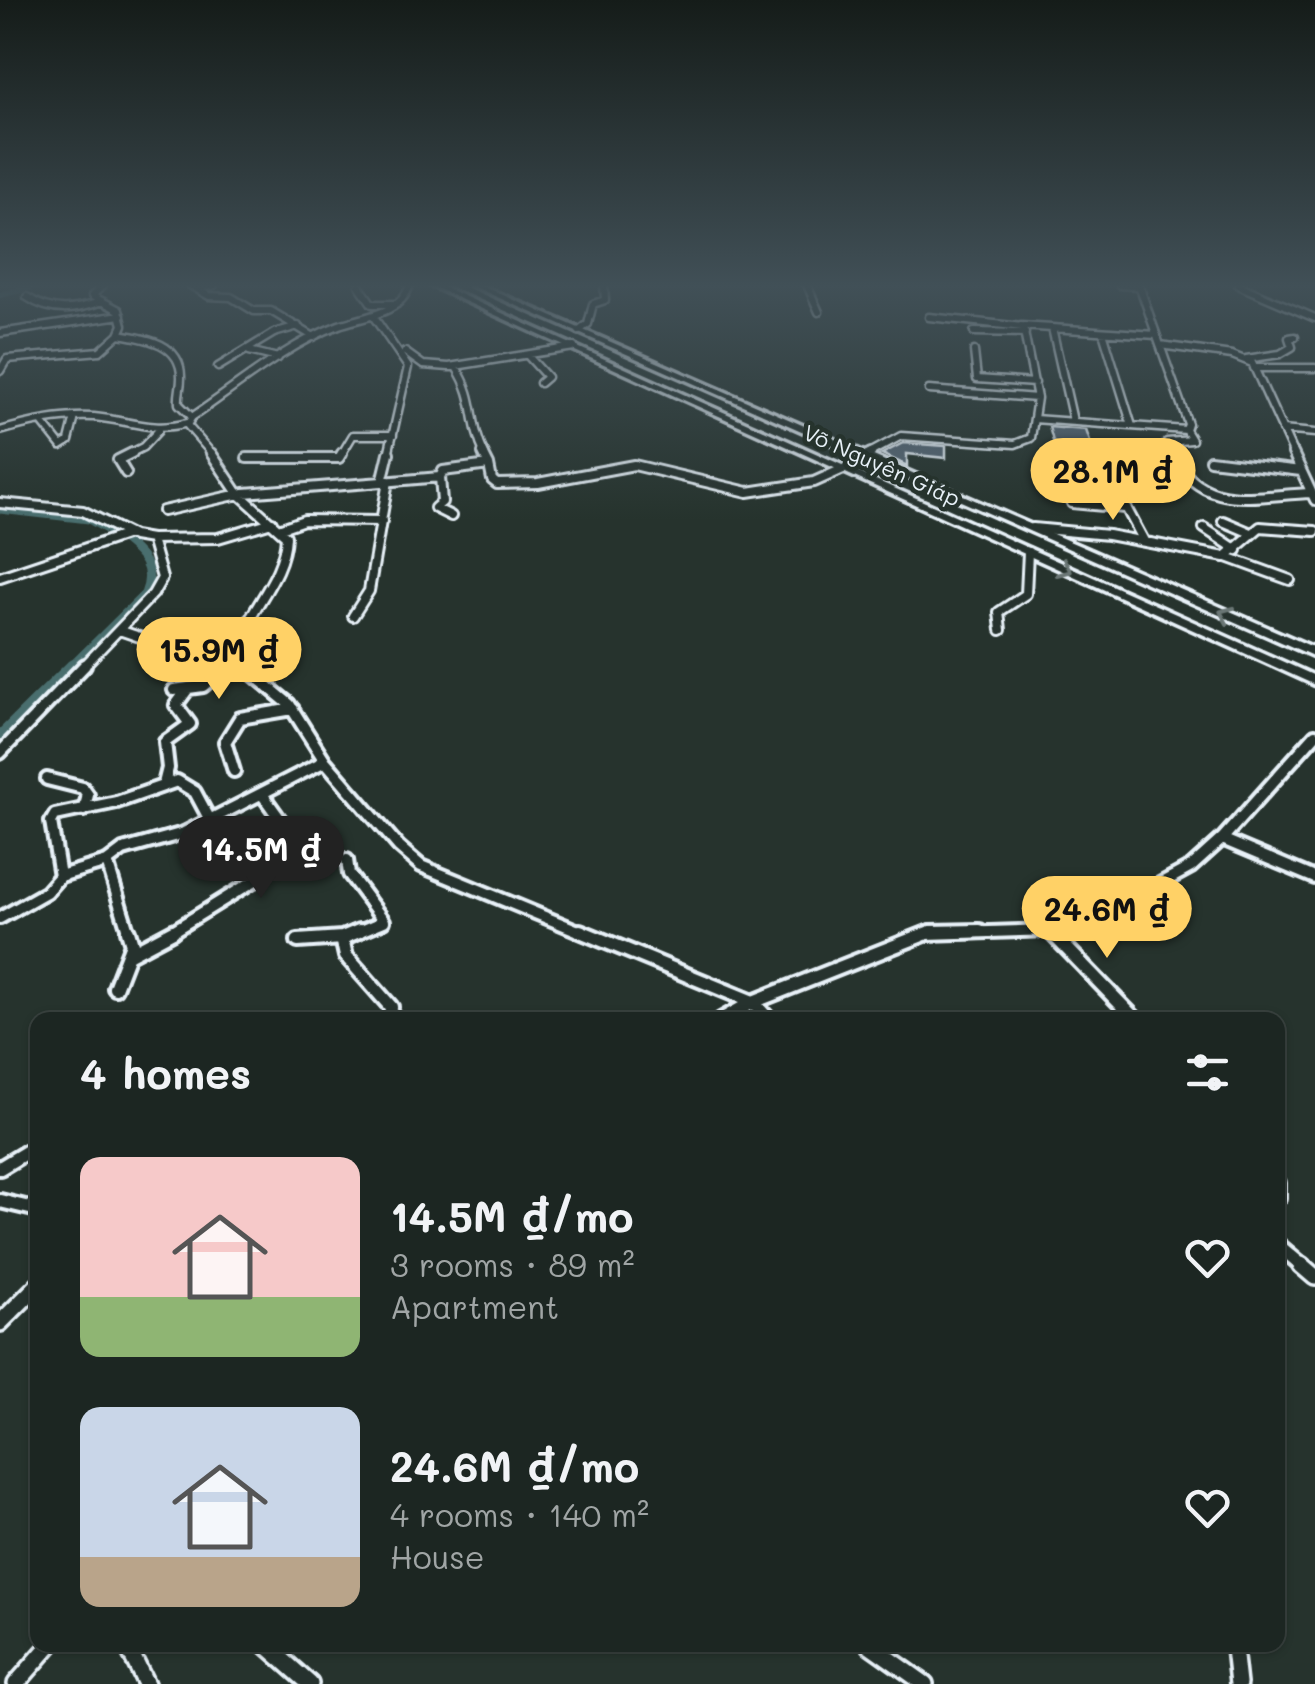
<!DOCTYPE html>
<meta charset="utf-8">
<style>
:root{--surface:#1c2622;--page:#252e2a;--text:#f1f3f6;--muted:#a0a5a5;--line:#3a4340;--accent:#ffd166}
body{margin:0;font-family:Mali,sans-serif;background:var(--page);color:var(--text);height:100vh;display:flex;flex-direction:column;font-size:38px;white-space:nowrap}
*{box-sizing:border-box;margin:0}
p{font-size:32px;color:var(--muted)}
.icon{flex:none;width:55px;height:55px;fill:none;stroke:currentColor;stroke-width:2;stroke-linecap:round;stroke-linejoin:round}
.map{position:relative;flex:1;overflow:hidden}
.side{position:absolute;left:30px;top:1012px;width:1255px;height:640px;display:flex;flex-direction:column;background:var(--surface);border-radius:20px;box-shadow:0 2px 8px #0004,0 0 0 2px var(--line)}
.side>*{flex:none}
.price{position:absolute;translate:-50% -85px;padding:0 22px;border-radius:35px;background:var(--accent);color:#111;font-size:32px;line-height:65px;filter:drop-shadow(0 2px 5px #0008)}
.price::after{content:'';position:absolute;left:50%;top:60px;width:30px;height:22px;margin-left:-15px;background:inherit;clip-path:polygon(0 0,100% 0,50% 100%)}
.price.current{background:#222;color:#fff}
ul{padding:0;list-style:none}
li{display:flex;align-items:center;gap:30px;height:250px;padding:0 50px}
li span{display:grid;place-items:center;flex:none;width:280px;height:200px;border-radius:20px;color:#555}
li>.icon{margin-inline-start:auto}
span .icon{width:120px;height:120px;fill:#fffc;stroke-width:1}
li b{font-size:42px}
h2{display:flex;justify-content:space-between;align-items:center;height:120px;padding:0 50px;font-size:42px}
.map>svg:first-child{display:block}
.lines{fill:none;stroke-linecap:round;stroke-linejoin:round}
.canal-far2{stroke:#4a6e6e;stroke-width:6}
.canal-far1{stroke:#4a6e6e;stroke-width:9}
.canal{stroke:#4a6e6e;stroke-width:11}
.building{fill:#566673;stroke:#e8f1f8;stroke-width:2.5}
.street-far4-casing{stroke:#e8f1f8;stroke-width:11}
.street-far3-casing{stroke:#e8f1f8;stroke-width:14}
.street-far2-casing{stroke:#e8f1f8;stroke-width:18}
.street-far1-casing{stroke:#e8f1f8;stroke-width:20}
.street-casing{stroke:#e8f1f8;stroke-width:22}
.primary-casing{stroke:#e8f1f8;stroke-width:7}
.street-far4{stroke:#26332d;stroke-width:6}
.street-far3{stroke:#26332d;stroke-width:8}
.street-far2{stroke:#26332d;stroke-width:10}
.street-far1{stroke:#26332d;stroke-width:12}
.street{stroke:#26332d;stroke-width:15}
.primary{fill:#26332d;fill-rule:evenodd}
.oneway{stroke:#6a7674}
.labels{text-anchor:middle;dominant-baseline:central;stroke-width:9;stroke-linejoin:round;paint-order:stroke}
.far-street-label{font-size:22px;fill:#e8f1f8;stroke:#26332d}
</style>
<div class="map">
<svg width="1315" height="1684" viewBox="0 0 1315 1684">
<rect width="100%" height="100%" fill="#26332d"/>
<filter id="ink" filterUnits="userSpaceOnUse"><feTurbulence type="fractalNoise" baseFrequency=".01" numOctaves="2"/><feDisplacementMap in="SourceGraphic" scale="20" xChannelSelector="R" yChannelSelector="G"/><feConvolveMatrix kernelMatrix="1 2 1 2 8 2 1 2 1" color-interpolation-filters="sRGB"/></filter>
<g filter="url(#ink)">
<g class="lines">
<path class="canal-far2" d="M0,295l40,-10"/>
<path class="canal-far1" d="M0,509l89,10 28,16
M70,668l75,-74c11,-27 -4,-40 -24,-56"/>
<path class="canal" d="M0,736l72,-71"/>
</g>
<path class="building" d="M1049,427l37,3 16,46 -39,1z
M903,443l43,3v12l-39,-4v12l-25,-12z"/>
<g class="lines">
<g class="street-far4-casing">
<path id="street-far4" d="M103,285l-11,11 27,14 4,15 -4,9c26,4 63,9 62,44 0,10 -3,16 -2,26l13,13
M190,285l19,11 22,1 23,14h17l43,26
M359,285l13,19h25
M807,285l12,27
M1120,285l19,1
M1139,285l21,60 72,10 20,8 42,92
M1238,285l77,33
M197,289l17,-4
M27,297c25,17 48,14 75,4
M373,316l35,51 -20,88
M1021,326l31,2
M579,331l9,-7 5,-20 12,-4 -1,-15
M974,332l51,1
M1103,332l29,94
M0,333l121,-18
M249,351l29,7
M974,351l3,28 58,4
M405,352l18,13 26,2 125,-20
M529,357l18,20 -7,6
M1246,359l34,-5 12,-7 -3,-9 6,-1
M218,367l56,-34 24,-7
M456,367c22,34 12,53 29,88
M1254,368h61
M0,371l7,-12 93,-8 19,-17
M929,390l108,8
M1034,419l152,11 2,-6 -28,-79
M1073,421l-21,-93 104,7
M42,422l19,24 8,-5 6,-24
M1282,430l33,3
M0,431c30,-9 62,-16 94,-14 34,3 58,16 93,6
M127,455l16,-8 15,-16
M213,455l-26,-30 5,-8c46,-31 94,-72 147,-92 26,-9 61,-10 71,-40
M341,455l12,-20h40
M866,455l35,-19 114,8 16,-6 6,-40 -14,-71 -94,-10
M1173,455l-6,-13 25,-2 -6,-10"/>
</g>
<g class="street-far3-casing">
<path id="street-far3" d="M211,453l26,39 49,44c-2,47 -44,77 -51,123l10,9
M1172,453c29,60 83,42 139,40
M1293,453l22,47
M865,456l6,-3
M247,458h92l3,-5
M1210,460l91,11
M489,465l3,15 5,4 41,-1 96,-18 114,27 66,-10 29,-13
M126,473l-8,-13 14,-7
M440,477l2,25 -7,6 16,8
M382,482l58,-5 3,-6 46,-6 -6,-12
M1115,487l29,54
M0,503l83,8 50,25 18,3 11,39 -9,16 -71,74
M1072,503l53,5
M163,511l81,-18 138,-11 7,-29
M1223,521l28,12
M281,528l23,-8 78,1
M1033,528l75,7 117,22 35,-30 55,4
M1204,528l33,22
M151,539l67,-1 54,-16
M1227,557l63,23
M0,577l128,-43
M353,616l16,-25 19,-110
M119,630l38,13h82
M1001,630l-2,-18 27,-18 2,-42
M225,668l9,-13"/>
</g>
<g class="street-far2-casing">
<path id="street-far2" d="M242,665l47,39 36,57 74,86 22,19 165,68
M174,690l29,-4 24,-21
M0,753l85,-88
M234,771l-9,-29 15,-24 53,-9
M47,779l36,9 5,7 -4,15
M164,784l4,-16 -3,-26 25,-18 -14,-19 11,-15
M1222,839l93,39
M347,860l2,14 35,47 -31,13
M107,862l22,72
M60,876l47,-14 16,-12 61,-17 141,-72
M0,918l46,-26 14,-16 -9,-54 4,-7 62,-13 60,-21 18,11 15,28
M1049,930l4,4
M168,934l97,-60 18,-27 2,-13 -3,-12 -20,-28
M926,934l123,-4 52,-14 90,-49 31,-28 93,-104"/>
</g>
<g class="street-far1-casing">
<path id="street-far1" d="M580,931l173,71 177,-70 50,-1
M1050,931l86,89
M342,938l4,18 45,51 -1,13
M298,941l44,-3 17,-7
M128,955l45,-24
M115,988l17,-44 -4,-13
M721,1020l32,-18 16,18
M0,1168l38,-23
M1278,1183v15
M0,1201l38,9
M1278,1245l26,22"/>
</g>
<g class="street-casing">
<path id="street" d="M1301,1265l14,12
M0,1323l38,-38
M127,1645l19,39
M266,1645l44,39
M870,1645l55,39
M1234,1648l4,36
M16,1684l34,-39"/>
</g>
<g class="primary-casing">
<path id="primary" d="M429,285h10l876,391v9z
M470,285h10l835,363v9z"/>
</g>
<use href="#street-far4" class="street-far4"/>
<use href="#street-far3" class="street-far3"/>
<use href="#street-far2" class="street-far2"/>
<use href="#street-far1" class="street-far1"/>
<use href="#street" class="street"/>
<use href="#primary" class="primary"/>
</g>
<defs><path id="oneway-chevron" d="M-2-3.5L2.5 0L-2 3.5" fill="none" stroke-width="1.6" stroke-linecap="round" stroke-linejoin="round" transform="scale(2.5)"/></defs>
<g class="oneway">
<use href="#oneway-chevron" transform="translate(1065 569) rotate(24)"/>
<use href="#oneway-chevron" transform="translate(1226 614) rotate(-157)"/>
</g>
</g>
<linearGradient id="sky" x2="0" y2="1"><stop stop-color="#151c19"/><stop offset="0.55" stop-color="#415057"/><stop offset="1" stop-color="#415057" stop-opacity="0"/></linearGradient>
<rect width="1315" height="520" fill="url(#sky)"/>
<g class="labels">
<g class="far-street-label">
<text transform="translate(882 465) rotate(24)">Võ Nguyên Giáp</text>
</g>
</g>
</svg>
<b class="price" style="left:1113px;top:523px">28.1M ₫</b>
<b class="price" style="left:219px;top:702px">15.9M ₫</b>
<b class="price current" style="left:261px;top:901px">14.5M ₫</b>
<b class="price" style="left:1107px;top:961px">24.6M ₫</b>
<section class="side">
<h2>4 homes<svg class="icon" aria-label="filters" viewBox="0 0 24 24"><path d="M4 7h16M4 17h16"/><circle cx="9" cy="7" r="2"/><circle cx="15" cy="17" r="2"/></svg></h2>
<ul>
<li><span style="background:linear-gradient(#f6c9c9 70%,#8fb573 0)"><svg class="icon" aria-label="home" viewBox="0 0 24 24"><path d="M3 11l9-7 9 7M6 9v11h12V9"/></svg></span><div><b>14.5M ₫/mo</b><p>3 rooms · 89 m²</p><p>Apartment</p></div><svg class="icon" aria-label="heart" viewBox="0 0 24 24"><path d="M12 20l-8-8c-3-5 5-10 8-4 3-6 11-1 8 4z"/></svg></li>
<li><span style="background:linear-gradient(#c9d6e8 75%,#b9a48a 0)"><svg class="icon" aria-label="home" viewBox="0 0 24 24"><path d="M3 11l9-7 9 7M6 9v11h12V9"/></svg></span><div><b>24.6M ₫/mo</b><p>4 rooms · 140 m²</p><p>House</p></div><svg class="icon" aria-label="heart" viewBox="0 0 24 24"><path d="M12 20l-8-8c-3-5 5-10 8-4 3-6 11-1 8 4z"/></svg></li>
</ul>
</section>
</div>
